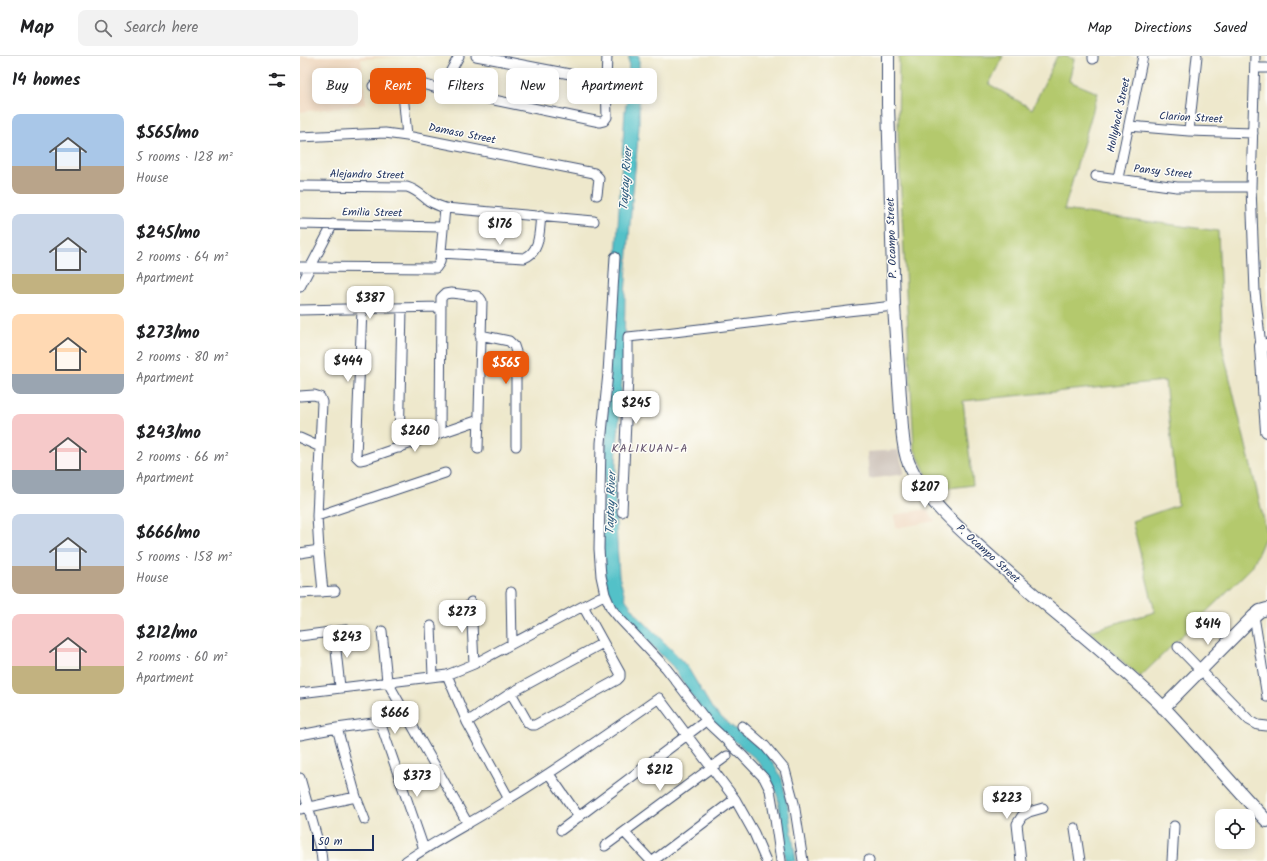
<!DOCTYPE html>
<meta charset="utf-8">
<style>
:root{--surface:#fff;--page:#f2f2f2;--text:#202124;--muted:#757577;--line:#e0e0e0;--accent:#ea580c}
body{margin:0;font-family:Kalam,sans-serif;background:var(--page);color:var(--text);height:100vh;display:flex;flex-direction:column;font-size:15px;white-space:nowrap}
*{box-sizing:border-box;margin:0}
p{font-size:13px;color:var(--muted)}
.icon{flex:none;width:22px;height:22px;fill:none;stroke:currentColor;stroke-width:2;stroke-linecap:round;stroke-linejoin:round}
.map{position:relative;flex:1;overflow:hidden}
.drawer{display:flex;flex-direction:column;background:var(--surface);width:300px}
.drawer>*{flex:none}
.top-card{position:absolute;left:12px;top:12px;width:380px;height:36px;display:flex;gap:8px}
.fabs{position:absolute;left:915px;top:753px;display:grid;gap:8px}
.fabs a{display:grid;place-items:center;width:40px;height:40px;border-radius:8px;background:var(--surface);box-shadow:0 2px 10px #0003;font-size:20px}
.scale{position:absolute;left:12px;bottom:10px;width:62px;box-sizing:border-box;padding-left:4px;border:2px solid #1b2f5e;border-top:0;font-size:11px;line-height:14px;white-space:nowrap;color:#1b2f5e;-webkit-text-stroke:3px #fdfcf7;paint-order:stroke}
.price{position:absolute;translate:-50% -34px;padding:0 9px;border-radius:8px;background:#fff;color:#222;font-size:13px;line-height:26px;filter:drop-shadow(0 1px 2px #0008)}
.price::after{content:'';position:absolute;left:50%;top:24px;width:12px;height:9px;margin-left:-6px;background:inherit;clip-path:polygon(0 0,100% 0,50% 100%)}
.price.active{background:var(--accent);color:#fff}
ul{padding:0;list-style:none}
li{display:flex;align-items:center;gap:12px;height:100px;padding:0 12px}
li span{display:grid;place-items:center;flex:none;width:112px;height:80px;border-radius:8px;color:#555}
li>.icon{margin-inline-start:auto}
span .icon{width:48px;height:48px;fill:#fffc;stroke-width:1}
li b{font-size:17px}
h2{display:flex;justify-content:space-between;align-items:center;height:48px;padding:0 12px;font-size:17px}
.pill{padding:0 14px;border-radius:8px;background:var(--surface);box-shadow:0 2px 10px #0003;font-size:14px;line-height:36px}
.pill.active{background:var(--accent);color:#fff}
header{display:flex;align-items:center;gap:24px;box-sizing:border-box;height:56px;padding:0 20px;background:var(--surface);border-bottom:1px solid var(--line)}
header strong{font-size:19px}
nav{display:flex;gap:22px;margin-inline-start:auto;font-size:14px}
.search{width:280px;height:36px;background:var(--page);display:flex;align-items:center;gap:10px;box-sizing:border-box;padding:0 14px;border-radius:8px;color:var(--muted);font-size:15px}
main{display:flex;flex:1;min-height:0}
.map>svg:first-child{display:block}
.built{fill:#efd6bc}
.industrial{fill:#cdc2b9}
.green{fill:#b4c96d;stroke:#687c66}
.water{fill:#52c1c8;stroke:#367893}
.lines{fill:none;stroke-linecap:round;stroke-linejoin:round}
.street-casing{stroke:#3b4b6e;stroke-width:11}
.secondary-casing{stroke:#3b4b6e;stroke-width:14}
.street{stroke:#fff;stroke-width:9}
.secondary{stroke:#fff;stroke-width:12}
.labels{text-anchor:middle;dominant-baseline:central;stroke-width:3;stroke-linejoin:round;paint-order:stroke}
.street-label{font-size:11px;fill:#1b2f5e;stroke:#fdfcf7}
.water-label{font-size:12px;font-style:italic;fill:#2c5b7e;stroke:#fdfcf7}
.neighbourhood-label{font-size:12px;letter-spacing:1px;fill:#675770;stroke:#fdfcf7}
</style>
<header>
<strong>Map</strong>
<div class="search"><svg class="icon" aria-label="search" viewBox="0 0 24 24"><circle cx="10" cy="10" r="6"/><path d="M15 15l6 6"/></svg>Search here</div>
<nav><a>Map</a><a>Directions</a><a>Saved</a></nav>
</header>
<main>
<section class="drawer">
<h2>14 homes<svg class="icon" aria-label="filters" viewBox="0 0 24 24"><path d="M4 7h16M4 17h16"/><circle cx="9" cy="7" r="2"/><circle cx="15" cy="17" r="2"/></svg></h2>
<ul>
<li><span style="background:linear-gradient(#a9c7e8 65%,#b9a48a 0)"><svg class="icon" aria-label="home" viewBox="0 0 24 24"><path d="M3 11l9-7 9 7M6 9v11h12V9"/></svg></span><div><b>$565/mo</b><p>5 rooms · 128 m²</p><p>House</p></div></li>
<li><span style="background:linear-gradient(#c9d6e8 75%,#c2b280 0)"><svg class="icon" aria-label="home" viewBox="0 0 24 24"><path d="M3 11l9-7 9 7M6 9v11h12V9"/></svg></span><div><b>$245/mo</b><p>2 rooms · 64 m²</p><p>Apartment</p></div></li>
<li><span style="background:linear-gradient(#ffd9b3 75%,#9aa5b1 0)"><svg class="icon" aria-label="home" viewBox="0 0 24 24"><path d="M3 11l9-7 9 7M6 9v11h12V9"/></svg></span><div><b>$273/mo</b><p>2 rooms · 80 m²</p><p>Apartment</p></div></li>
<li><span style="background:linear-gradient(#f6c9c9 70%,#9aa5b1 0)"><svg class="icon" aria-label="home" viewBox="0 0 24 24"><path d="M3 11l9-7 9 7M6 9v11h12V9"/></svg></span><div><b>$243/mo</b><p>2 rooms · 66 m²</p><p>Apartment</p></div></li>
<li><span style="background:linear-gradient(#c9d6e8 65%,#b9a48a 0)"><svg class="icon" aria-label="home" viewBox="0 0 24 24"><path d="M3 11l9-7 9 7M6 9v11h12V9"/></svg></span><div><b>$666/mo</b><p>5 rooms · 158 m²</p><p>House</p></div></li>
<li><span style="background:linear-gradient(#f6c9c9 65%,#c2b280 0)"><svg class="icon" aria-label="home" viewBox="0 0 24 24"><path d="M3 11l9-7 9 7M6 9v11h12V9"/></svg></span><div><b>$212/mo</b><p>2 rooms · 60 m²</p><p>Apartment</p></div></li>
</ul>
</section>
<div class="map">
<svg width="967" height="805" viewBox="0 0 967 805">
<rect width="100%" height="100%" fill="#fdfcf7"/>
<filter id="ink" filterUnits="userSpaceOnUse"><feTurbulence type="fractalNoise" baseFrequency=".025" numOctaves="2"/><feDisplacementMap in="SourceGraphic" scale="8" xChannelSelector="R" yChannelSelector="G"/><feConvolveMatrix kernelMatrix="1 2 1 2 8 2 1 2 1" color-interpolation-filters="sRGB"/></filter>
<filter id="wash" filterUnits="userSpaceOnUse"><feTurbulence type="fractalNoise" baseFrequency=".012" numOctaves="4" result="noise"/><feDisplacementMap in="SourceGraphic" scale="16" xChannelSelector="R" yChannelSelector="G"/><feGaussianBlur stdDeviation="0.9" result="paint"/><feColorMatrix in="noise" values="0 0 0 0 0 0 0 0 0 0 0 0 0 0 0 0 0 1.4 0 .05"/><feComposite in="paint" operator="in"/></filter>
<g filter="url(#wash)">
<rect width="100%" height="100%" fill="#eee8cc"/>
<path class="built" d="M0,0h99l-38,3 5,45 -66,8z
M627,453l8,12 -39,7 -2,-13z"/>
<path class="industrial" d="M598,394l7,24 -36,5 -2,-27z"/>
<path class="green" d="M599,0h104l-14,28 43,25 25,-53h7l10,3 -5,22 29,12 -34,117 154,21 5,119 44,183 -15,34 -112,110 -51,-46 66,-19 -23,-91 46,-16 -13,-124 -202,20 10,84 -39,5 -20,-42 -16,-313z"/>
<path class="water" d="M329,0h10v71l-9,96 -5,72 -1,61 -8,106 -1,46 4,68 7,24 13,17 33,33 16,18 25,42 17,15 34,26 11,15 7,13 7,33 7,49h-11l-2,-26 -5,-37 -6,-17 -14,-20 -47,-40 -20,-26 -18,-28 -50,-50 -14,-20 -6,-31v-57l5,-118 17,-281 3,-13z"/>
</g>
<g filter="url(#ink)">
<g class="lines">
<g class="street-casing">
<path id="street" d="M176,0l130,25
M955,0l-4,131 4,105 6,54
M793,3v-3
M955,12h12
M102,27l5,53
M73,30l41,-4 27,7 159,33 4,-1 3,-4 -1,-36 1,-25
M141,33l18,-33
M829,70l60,5 64,2
M889,75l8,-75
M0,81l85,-4 22,3 187,37 5,5 -2,17
M796,120l81,11h74
M818,122l25,-122
M0,130l107,1c10,3 14,8 22,14 5,3 10,5 16,7l149,13
M0,168l143,3
M141,197l83,5c17,-6 15,-28 17,-43
M315,201l-7,116 -7,70 -2,106 2,27 4,18 6,14 9,11 46,49 44,57 32,30 22,23 6,12 5,29 6,42
M0,211l136,1 4,-6 5,-54
M0,231l33,-63
M62,253l-6,147 4,4 5,-1 114,-39
M0,254l140,-3
M180,279l29,6 5,5 2,6v94
M0,340l14,-1 6,2 2,5 -5,114 2,34 4,42
M140,377l1,-135 4,-4 6,-1 26,3 3,2 2,3 -4,148
M0,382l20,9
M99,392l3,-140
M322,456l6,-136v-39c89,-9 177,-22 266,-31
M17,460l128,-43
M0,497l19,-3
M211,536l1,52
M0,537l35,-2
M171,546l3,62
M954,560l13,81
M131,570l2,50
M82,575l5,50 81,143
M34,576l6,55
M0,580l46,-6
M878,591l71,73 9,5 9,1
M147,619l20,47 42,77
M0,637l147,-18 27,-11 126,-67
M211,637l17,30 3,2h4l82,-45 3,-3v-4l-37,-67
M80,666l44,127
M167,666l44,-29 92,-50
M442,670l23,20 20,24 9,33 9,58
M37,672l19,69 9,23
M0,679l37,-7 72,-10
M249,718l30,43
M0,722l21,74 1,9
M0,753l56,-12
M775,772l5,33
M261,774l142,-107
M324,776l27,29
M305,790l122,-90
M569,804v1
M106,805c34,-23 70,-41 104,-63 51,-31 100,-66 149,-100l76,101 19,34 12,28
M353,805l82,-62
M721,805l-4,-37 5,-8 7,-4 14,-4
M872,805l2,-35"/>
</g>
<g class="secondary-casing">
<path id="secondary" d="M588,0v48l6,202 8,122c1,12 2,25 7,36 15,34 47,62 74,86 59,54 123,101 180,157 36,37 68,77 104,114
M967,289l-6,1 6,85
M863,652l91,-92 6,-5 7,-2"/>
</g>
<use href="#street" class="street"/>
<use href="#secondary" class="secondary"/>
</g>
</g>
<g class="labels">
<g class="street-label">
<text transform="translate(819 59) rotate(-78)">Hollyhock Street</text>
<text transform="translate(891 62) rotate(3)">Clarion Street</text>
<text transform="translate(162 78) rotate(11)">Damaso Street</text>
<text transform="translate(863 116) rotate(6)">Pansy Street</text>
<text transform="translate(67 119) rotate(1)">Alejandro Street</text>
<text transform="translate(72 157) rotate(1)">Emilia Street</text>
<text transform="translate(592 182) rotate(-92)">P. Ocampo Street</text>
<text transform="translate(688 498) rotate(42)">P. Ocampo Street</text>
</g>
<g class="water-label">
<text transform="translate(326 123) rotate(-86)">Taytay River</text>
<text transform="translate(311 447) rotate(-88)">Taytay River</text>
</g>
<g class="neighbourhood-label">
<text x="350" y="392">KALIKUAN-A</text>
</g>
</g>
</svg>
<div class="fabs">
<a><svg class="icon" aria-label="locate" viewBox="0 0 24 24"><circle cx="12" cy="12" r="6"/><path d="M12 2v4M12 18v4M2 12h4M18 12h4"/></svg></a>
</div>
<div class="scale">50 m</div>
<b class="price" style="left:200px;top:190px">$176</b>
<b class="price" style="left:70px;top:264px">$387</b>
<b class="price" style="left:48px;top:327px">$444</b>
<b class="price active" style="left:206px;top:329px">$565</b>
<b class="price" style="left:336px;top:369px">$245</b>
<b class="price" style="left:115px;top:397px">$260</b>
<b class="price" style="left:625px;top:453px">$207</b>
<b class="price" style="left:162px;top:578px">$273</b>
<b class="price" style="left:908px;top:590px">$414</b>
<b class="price" style="left:47px;top:603px">$243</b>
<b class="price" style="left:95px;top:679px">$666</b>
<b class="price" style="left:360px;top:736px">$212</b>
<b class="price" style="left:117px;top:742px">$373</b>
<b class="price" style="left:707px;top:764px">$223</b>
<div class="top-card">
<a class="pill">Buy</a>
<a class="pill active">Rent</a>
<a class="pill">Filters</a>
<a class="pill">New</a>
<a class="pill">Apartment</a>
</div>
</div>
</main>
